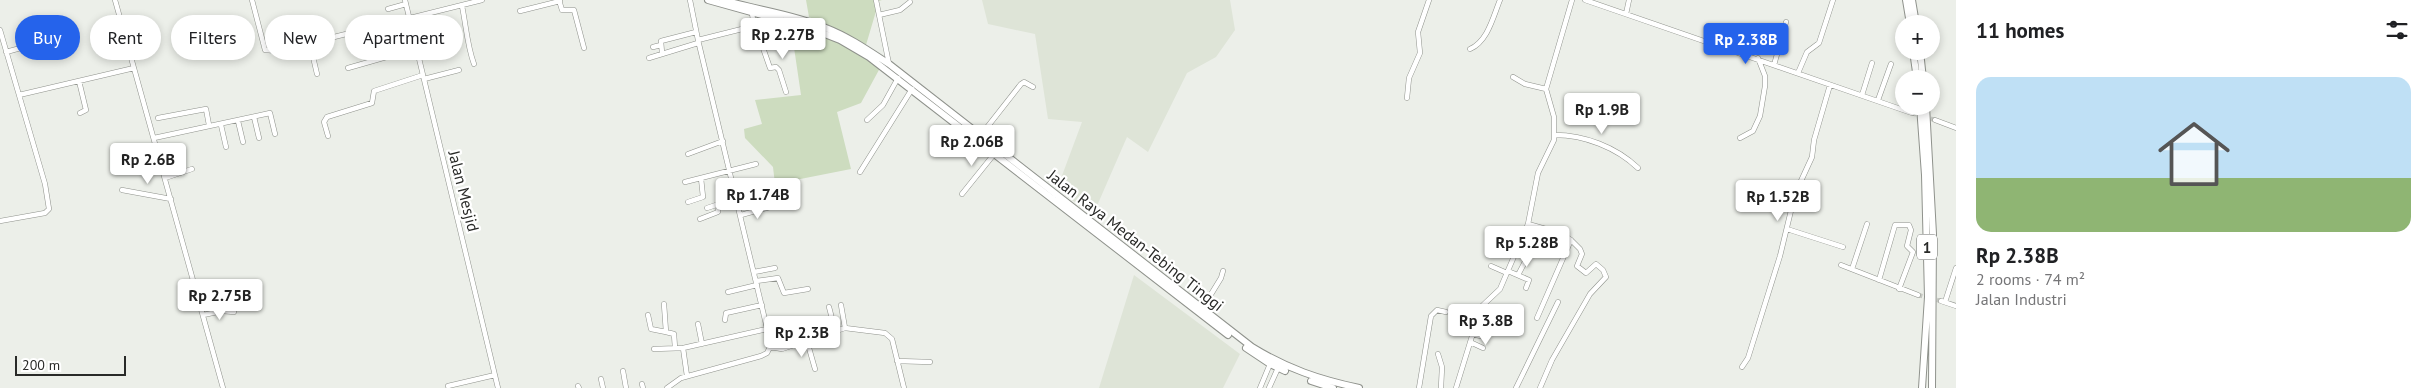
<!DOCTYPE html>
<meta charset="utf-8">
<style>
:root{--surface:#fff;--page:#f2f2f2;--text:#202124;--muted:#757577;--line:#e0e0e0;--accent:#2563eb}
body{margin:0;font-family:"PT Sans",sans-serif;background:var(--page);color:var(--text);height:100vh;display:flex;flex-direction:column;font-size:19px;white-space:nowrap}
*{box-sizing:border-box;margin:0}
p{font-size:16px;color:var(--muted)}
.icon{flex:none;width:28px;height:28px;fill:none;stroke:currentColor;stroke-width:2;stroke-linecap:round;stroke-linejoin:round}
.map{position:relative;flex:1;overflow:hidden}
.side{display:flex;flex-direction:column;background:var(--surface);width:475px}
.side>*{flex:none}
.top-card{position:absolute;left:15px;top:15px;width:475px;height:45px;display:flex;gap:10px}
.buttons{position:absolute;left:1895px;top:15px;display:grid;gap:10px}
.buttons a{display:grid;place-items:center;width:45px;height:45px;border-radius:50%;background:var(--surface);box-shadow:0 2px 8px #0003;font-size:25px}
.scale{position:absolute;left:15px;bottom:12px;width:111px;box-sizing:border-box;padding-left:5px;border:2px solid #292a28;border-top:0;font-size:14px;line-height:18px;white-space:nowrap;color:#292a28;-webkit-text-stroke:4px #fff;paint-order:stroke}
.price{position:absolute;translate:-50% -42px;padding:0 11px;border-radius:5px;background:#fff;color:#222;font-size:16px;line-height:32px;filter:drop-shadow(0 1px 2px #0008)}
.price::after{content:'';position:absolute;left:50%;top:30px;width:15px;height:11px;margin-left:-8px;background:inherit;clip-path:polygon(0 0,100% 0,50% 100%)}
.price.active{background:var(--accent);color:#fff}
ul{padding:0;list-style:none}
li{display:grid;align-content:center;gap:10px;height:265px;padding:0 20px}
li+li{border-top:1px solid var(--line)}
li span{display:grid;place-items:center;height:155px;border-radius:15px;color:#555}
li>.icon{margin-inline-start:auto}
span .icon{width:90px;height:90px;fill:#fffc;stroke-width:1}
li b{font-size:21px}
h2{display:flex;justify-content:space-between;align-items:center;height:60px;padding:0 20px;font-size:21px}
.pill{padding:0 18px;border-radius:22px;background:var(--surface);box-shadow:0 2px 8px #0003;font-size:18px;line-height:45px}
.pill.active{background:var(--accent);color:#fff}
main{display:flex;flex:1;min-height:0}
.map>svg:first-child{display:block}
.built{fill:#dee4d7}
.green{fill:#cddcbf}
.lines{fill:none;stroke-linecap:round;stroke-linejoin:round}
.minor-tunnel{stroke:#c5c8c2;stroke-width:4.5;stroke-dasharray:4.5 2;stroke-linecap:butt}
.minor-casing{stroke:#8f928c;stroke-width:5.5}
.highway-casing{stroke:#8f928c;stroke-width:8}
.minor{stroke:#fff;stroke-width:4.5}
.highway{stroke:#fff;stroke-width:6}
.labels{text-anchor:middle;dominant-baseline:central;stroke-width:4.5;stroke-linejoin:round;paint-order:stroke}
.shield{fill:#fff;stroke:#696a68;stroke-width:1}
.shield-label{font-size:15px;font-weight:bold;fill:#292a28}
.street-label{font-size:16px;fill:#292a28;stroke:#fff}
</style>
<main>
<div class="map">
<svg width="1956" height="388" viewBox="0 0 1956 388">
<rect width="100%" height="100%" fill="#ecefe9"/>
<path class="built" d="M982,0h248l5,30 -19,27 -29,16 -39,79 -21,-15 -34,78 -36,-26 25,-67 -34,-3 -13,-85 -47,-10z
M1134,275l106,79 -17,34h-124z"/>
<path class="green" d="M806,0h76l-3,1 -13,44 -57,-28z
M791,27l42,12 47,29 -19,35 -24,9 14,57 -76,15 -2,-17 -28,-29 -1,-9 18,-5 -7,-24 46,-5z"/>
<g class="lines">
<path class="minor-tunnel" d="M1912,113l23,7
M1918,295l23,6"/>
<g class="minor-casing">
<path id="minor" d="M115,0l108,388
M252,0l13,50 13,1 204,-51
M405,0l93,388
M559,0l3,10h12l10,38
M876,0l13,64
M1585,0l327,113
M462,6c4,19 5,39 12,58
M388,9l18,-5
M520,11l40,-10
M752,13l4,27 7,8 7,20 6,-1 3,3 7,22
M1626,14l3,-14
M879,15l21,-5 10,-8
M382,26l4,15
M0,30l45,154 4,25 -4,4 -45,8
M698,40l56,-14
M310,44l7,30
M653,47l8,-2
M1470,49c18,-8 23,-32 30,-49
M6,52l33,-9
M662,53l-1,-12 35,-9
M649,58l49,-15
M1774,65l12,-43
M348,68l49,-14 2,-8 16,-5
M1798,73l9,-21 12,-9 14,-43
M1513,77l12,7 21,5
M424,79l35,-9
M79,81l7,29 -6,3
M19,95l115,-27
M1862,95l10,-32
M1407,98l2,-20 11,-25 -2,-21 11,-32
M1878,100l13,-36
M254,117l5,21
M158,118l48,-9 3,16
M867,120l16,-15 15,-27
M1935,120l21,8
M238,121l5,21
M221,125l5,22
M981,135l40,-51 3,-2 9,5
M1555,135c29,0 61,12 83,33
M328,136l-4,-14 3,-5 45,-14 2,-12 49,-16
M154,138l116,-25 5,21
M1740,138l13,-7 7,-15 5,-30v-10l-7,-18
M688,154l35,-13
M860,172l52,-83
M165,178l27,-9
M685,182l71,-18
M122,190l49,9
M736,192l19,-7
M962,194l33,-41
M688,202l15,-5 -2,-19
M707,208l12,-4 3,-7 14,-3
M741,215l29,-8
M700,219l18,-7 1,-8
M1528,224l32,9 11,7 -34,78
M1787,229l56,18
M1841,265l77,30
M1491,266l16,7
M1852,269l15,-45
M1508,271l21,9 -3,8
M754,272l21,-4
M1518,275l10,-19
M1879,280l16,-55h14l2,5 -4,16 6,6 -14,37
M756,281l22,-3 6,15 24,-4
M728,292l29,-7
M1941,301l15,5
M1945,302l11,-34
M664,304l2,28 8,2 1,14
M841,305l4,23
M829,307l6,23
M1202,309l19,-31 2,-7
M203,315l19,-4 12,1
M648,315l3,14 15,3
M725,320l1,-7 36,-8
M698,324l4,20
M1472,334l13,3 4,-11 3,-1
M807,341l8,28
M1470,342l13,6
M770,347l12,2 63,-21 40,5 7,6 12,49
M683,348l4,28
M654,349l29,-1 84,-19
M1438,354l4,13 -1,21
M897,361l33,1
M1742,367l6,-9 32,-102 15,-62 17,-37 2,-17 16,-55
M623,371l3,17
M601,379l2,9
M642,384l1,4
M448,386l47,-11
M578,386l1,2
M667,388l14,-10 80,-22 6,-3 4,-8 -73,-305 -8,-40
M1260,388l10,-24
M1269,388l9,-20
M1419,388l12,-72 6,-6 9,2
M1456,388l25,-81 19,-18 28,-65 10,-51 16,-33v-23l-8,-28 26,-89
M1516,388l42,-86
M1540,388l12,-28 38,-66 16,-17 -3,-7 -7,-6 -10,9 -9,-7 5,-12 -2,-5 -9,-9"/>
</g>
<g class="highway-casing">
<path id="highway" d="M708,0l104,29 28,11 29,17 359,278
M723,0c34,10 70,14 103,28 23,9 43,23 63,36l363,283c36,22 66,32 107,41
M1906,0l4,24
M1912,0l4,24
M1913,51l4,28
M1920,51l3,28
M1920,106l5,69 3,122 -6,91
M1926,106l7,128 -1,154
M1246,348l24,16 15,7
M1311,381l22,7"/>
</g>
<use href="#minor" class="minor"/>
<use href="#highway" class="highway"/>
</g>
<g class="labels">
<rect class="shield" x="1917" y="234.5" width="20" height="25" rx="4"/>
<g class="shield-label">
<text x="1927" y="247">1</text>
</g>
<g class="street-label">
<text transform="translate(464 191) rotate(76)">Jalan Mesjid</text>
<text transform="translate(1136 240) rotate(38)">Jalan Raya Medan-Tebing Tinggi</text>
</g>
</g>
</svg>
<div class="buttons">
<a>+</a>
<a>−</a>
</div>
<div class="scale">200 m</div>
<b class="price" style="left:783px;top:60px">Rp 2.27B</b>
<b class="price active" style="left:1746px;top:65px">Rp 2.38B</b>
<b class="price" style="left:1602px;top:135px">Rp 1.9B</b>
<b class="price" style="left:972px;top:167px">Rp 2.06B</b>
<b class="price" style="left:148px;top:185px">Rp 2.6B</b>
<b class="price" style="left:758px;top:220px">Rp 1.74B</b>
<b class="price" style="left:1778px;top:222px">Rp 1.52B</b>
<b class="price" style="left:1527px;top:268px">Rp 5.28B</b>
<b class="price" style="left:220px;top:321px">Rp 2.75B</b>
<b class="price" style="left:1486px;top:346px">Rp 3.8B</b>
<b class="price" style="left:802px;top:358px">Rp 2.3B</b>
<div class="top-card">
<a class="pill active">Buy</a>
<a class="pill">Rent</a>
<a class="pill">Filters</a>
<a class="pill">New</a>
<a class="pill">Apartment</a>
</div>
</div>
<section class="side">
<h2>11 homes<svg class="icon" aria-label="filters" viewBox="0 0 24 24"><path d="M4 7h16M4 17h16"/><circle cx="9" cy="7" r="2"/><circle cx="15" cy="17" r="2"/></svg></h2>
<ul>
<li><span style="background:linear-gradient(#bfe0f5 65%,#8fb573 0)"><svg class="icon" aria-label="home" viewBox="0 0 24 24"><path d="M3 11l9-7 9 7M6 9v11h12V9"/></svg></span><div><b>Rp 2.38B</b><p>2 rooms · 74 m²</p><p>Jalan Industri</p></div></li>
</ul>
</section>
</main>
